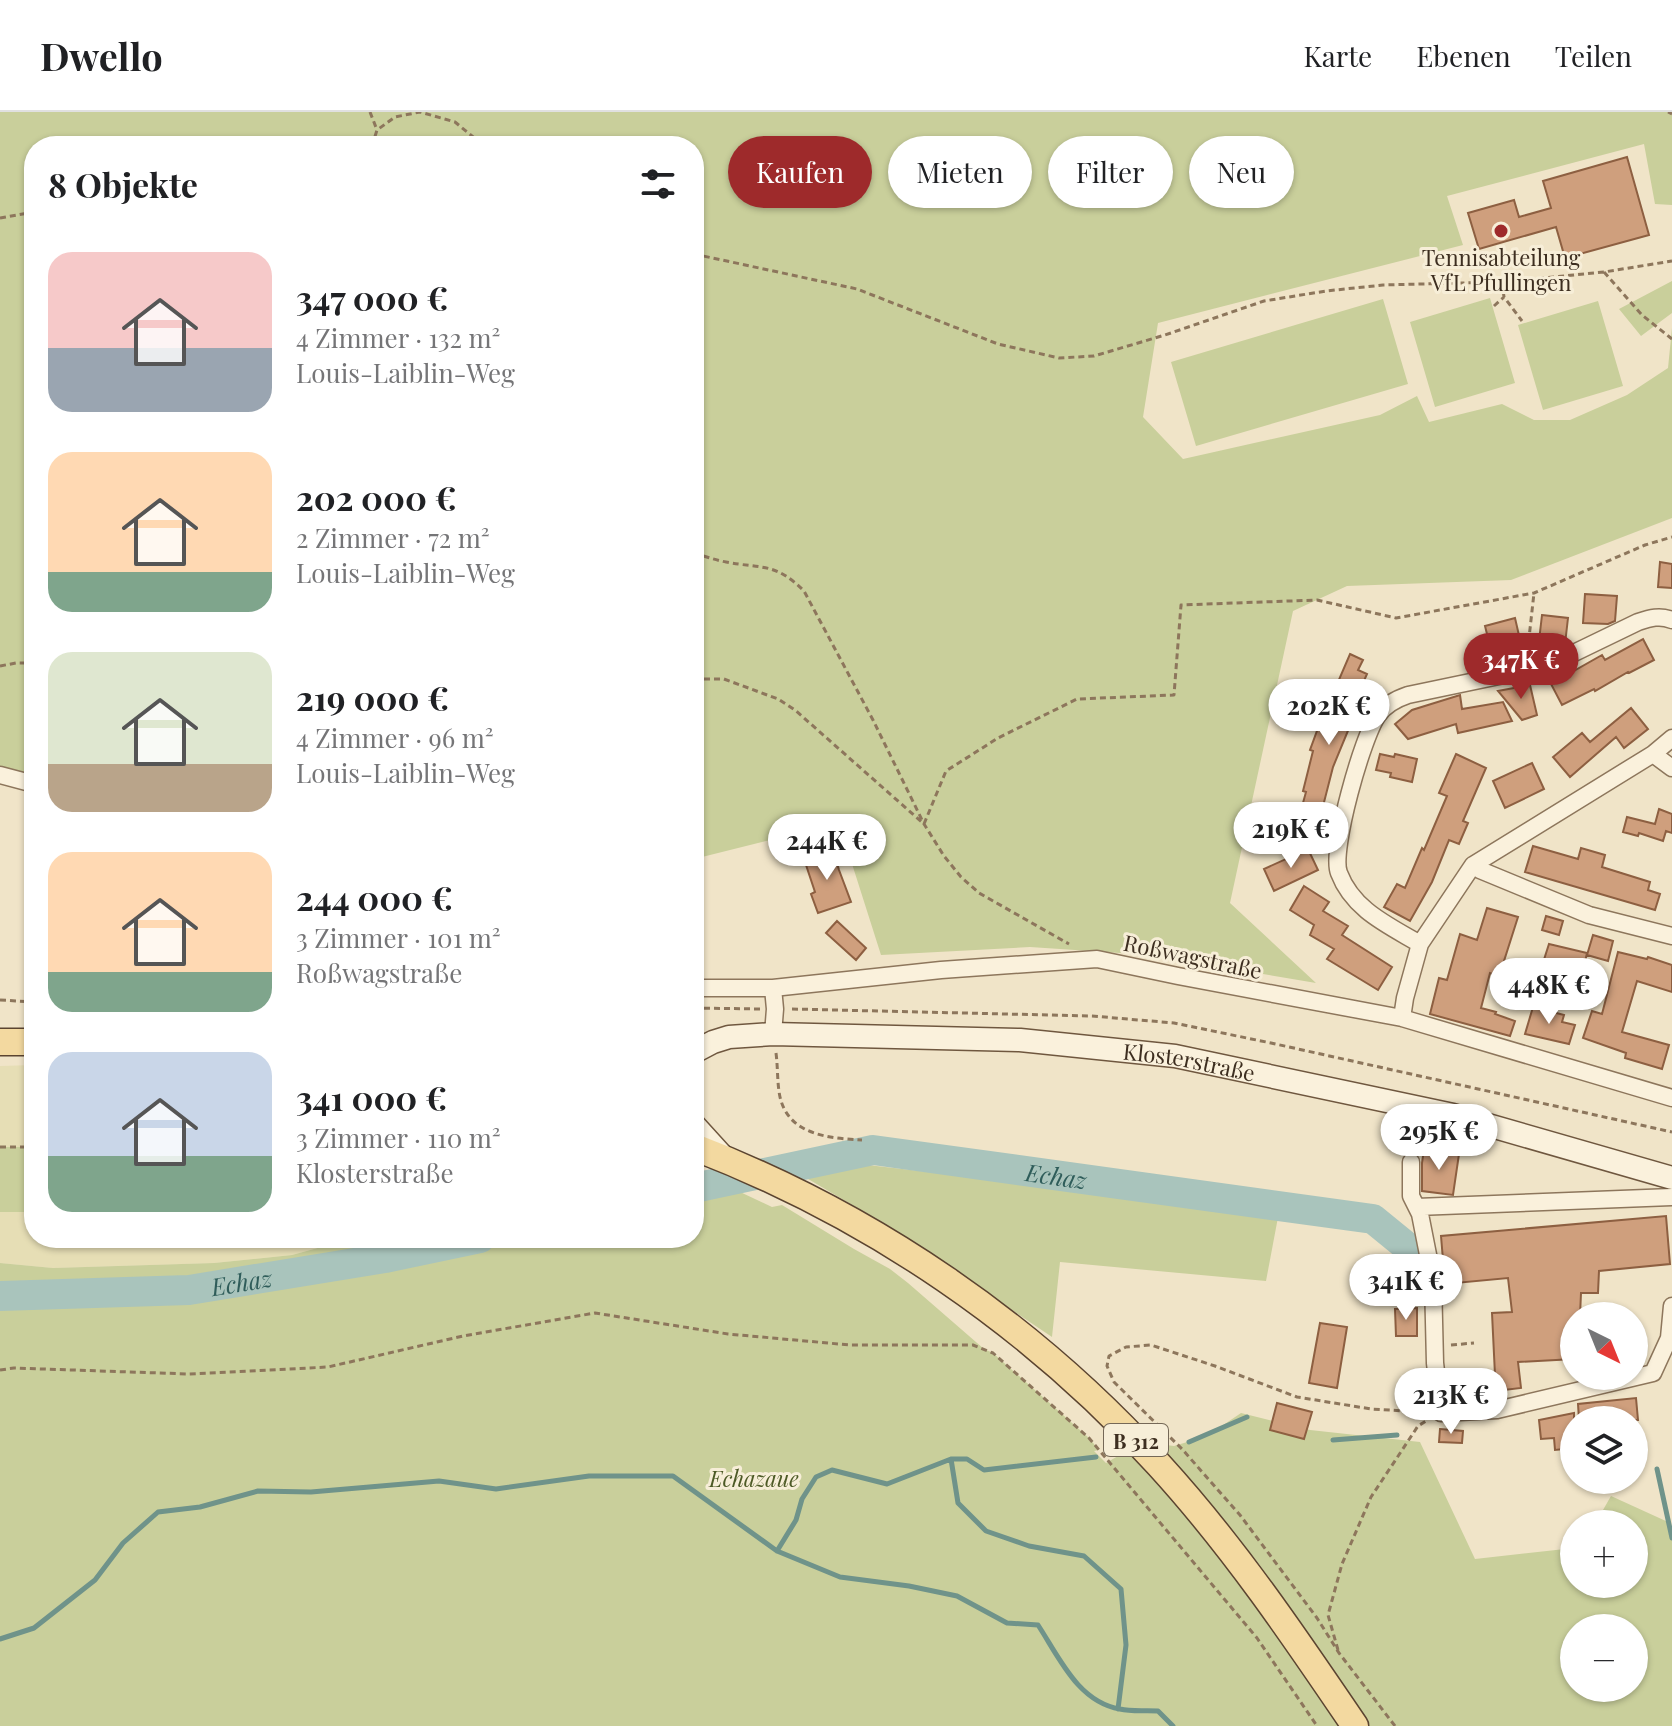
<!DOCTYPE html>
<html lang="de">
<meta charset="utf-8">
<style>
:root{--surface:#fff;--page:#f2f2f2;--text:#202124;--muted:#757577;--line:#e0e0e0;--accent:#9e2a2b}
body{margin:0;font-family:"Playfair Display",serif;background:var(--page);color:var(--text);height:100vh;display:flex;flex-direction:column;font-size:30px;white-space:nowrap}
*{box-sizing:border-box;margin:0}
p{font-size:26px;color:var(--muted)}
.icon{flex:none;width:44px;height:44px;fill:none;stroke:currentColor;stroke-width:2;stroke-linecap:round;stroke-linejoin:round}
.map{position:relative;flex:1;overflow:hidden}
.panel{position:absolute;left:24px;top:24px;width:680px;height:1112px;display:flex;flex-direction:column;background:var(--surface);border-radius:32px;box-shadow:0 2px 6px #0004}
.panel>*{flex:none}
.guide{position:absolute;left:728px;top:24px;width:760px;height:72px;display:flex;gap:16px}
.needle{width:52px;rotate:137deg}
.controls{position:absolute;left:1560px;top:1190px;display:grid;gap:16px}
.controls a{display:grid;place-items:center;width:88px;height:88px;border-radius:50%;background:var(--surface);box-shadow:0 2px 6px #0004;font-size:40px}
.price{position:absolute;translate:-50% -68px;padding:0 18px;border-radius:28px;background:#fff;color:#222;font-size:26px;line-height:52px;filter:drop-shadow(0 2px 4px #0008)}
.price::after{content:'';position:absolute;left:50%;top:48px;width:24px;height:18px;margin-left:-12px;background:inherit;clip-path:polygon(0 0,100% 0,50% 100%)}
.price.current{background:var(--accent);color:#fff}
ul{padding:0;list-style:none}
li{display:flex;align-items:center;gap:24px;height:200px;padding:0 24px}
li span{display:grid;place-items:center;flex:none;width:224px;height:160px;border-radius:24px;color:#555}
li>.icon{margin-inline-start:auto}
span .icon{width:96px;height:96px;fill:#fffc;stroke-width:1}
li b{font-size:34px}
h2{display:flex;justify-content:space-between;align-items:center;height:96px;padding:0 24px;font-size:34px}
.pill{padding:0 28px;border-radius:36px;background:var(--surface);box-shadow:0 2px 6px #0004;font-size:28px;line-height:72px}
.pill.current{background:var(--accent);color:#fff}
header{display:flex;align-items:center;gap:48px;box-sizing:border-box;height:112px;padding:0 40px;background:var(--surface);border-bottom:2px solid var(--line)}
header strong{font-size:38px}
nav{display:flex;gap:44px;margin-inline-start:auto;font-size:28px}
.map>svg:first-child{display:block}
.farmland{fill:#e6deb5}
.green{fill:#c9cf9b;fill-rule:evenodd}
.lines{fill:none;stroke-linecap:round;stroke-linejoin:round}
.stream{stroke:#6f938a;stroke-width:5}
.river{stroke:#a9c4bc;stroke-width:30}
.building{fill:#cf9f7d;stroke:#8d5f41;stroke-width:2}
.minor-casing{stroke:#8d765c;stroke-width:19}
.secondary-casing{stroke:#6f573f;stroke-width:25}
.primary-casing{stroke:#5b4430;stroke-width:29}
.path{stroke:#8d765c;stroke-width:3;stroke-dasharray:6 4;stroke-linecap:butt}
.minor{stroke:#faf1dc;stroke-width:16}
.secondary{stroke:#faf1dc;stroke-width:22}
.primary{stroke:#f3d9a0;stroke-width:26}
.poi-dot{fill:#9e2a2b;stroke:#f7eed8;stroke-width:3}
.labels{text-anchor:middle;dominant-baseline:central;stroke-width:6;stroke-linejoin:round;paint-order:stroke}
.shield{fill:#f7eed8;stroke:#756857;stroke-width:2}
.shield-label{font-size:20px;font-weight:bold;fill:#3d2e20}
.poi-label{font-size:22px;fill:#3d2e20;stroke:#f7eed8}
.street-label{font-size:22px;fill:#3d2e20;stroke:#f7eed8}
.park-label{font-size:22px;font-style:italic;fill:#4d5a26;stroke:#f7eed8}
.water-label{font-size:24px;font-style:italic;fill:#2f5d5a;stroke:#f7eed8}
</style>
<header>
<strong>Dwello</strong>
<nav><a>Karte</a><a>Ebenen</a><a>Teilen</a></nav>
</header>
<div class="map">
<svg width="1672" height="1614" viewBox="0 0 1672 1614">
<rect width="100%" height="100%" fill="#f0e4c8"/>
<path class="farmland" d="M34,953v82h-34v-81z
M0,1100h34v26h320l-62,17 -78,8 -161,5 -53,-5z"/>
<path class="green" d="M0,0h1672v93l-17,-1 -11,-60 -197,52 16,49 -305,78 -15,94 40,42 197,-44 37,-19 12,26 73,-18 32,16h36l57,-25 41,-27 4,-40v190l-161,62 -164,6 -54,25 -63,292 86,80 -166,-28 -120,-8 -149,8 -42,-132 -145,36v-713h-660v638l-34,-8z
M1672,169v32l-31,23 -22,-27z
M1490,186l25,85 -80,24 -25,-85z
M1383,187l25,85 -212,62 -25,-84z
M1598,189l25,85 -80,24 -25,-85z
M34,1035v65h-34v-65z
M850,1051l429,49 -13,69 -206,-19 -8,75 -164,-111 -85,-50z
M694,1064l44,15 34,16 10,-2 72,44 36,20 18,14 76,66 9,4 96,85 10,12 -5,1 12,12 36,-21 32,4 33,-10 34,-23 69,17 110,12 55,117 99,-11v36h60v-60h-39l16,-28 57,26 4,11v193h-1672v-463l53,5 161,-5 78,-8 62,-17h340zM1574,1516h60v60h-60z"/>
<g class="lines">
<path class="stream" d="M1333,1328l64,-5
M1189,1330l58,-25
M951,1347l7,44 28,28 43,15 55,10 37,33 5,56 -8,64
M1657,1357l15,69
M777,1439l19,-31 6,-21 14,-22 16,-7 55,14 64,-25h16l17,11 112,-13
M0,1527l34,-11 61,-48 28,-37 35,-31 42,-5 58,-16 53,1 128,-11 57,8 93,-13h84l104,75 63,26 69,9 48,10 50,27 31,2c21,32 40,77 82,84 12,3 26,1 38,2l15,15"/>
<g class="river">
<path id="s1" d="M694,1076l179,-38 500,69 38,31"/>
<path id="s2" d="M0,1184l189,-6 196,-32 95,-20"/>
</g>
</g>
<path class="building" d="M1627,45l22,78 -84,23 -9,-31 -77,22 -11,-36 46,-13 5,17 32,-9 -8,-27z
M1660,450l12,2v24l-14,-1z
M1585,482l32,2 -2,25 -7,3 -25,-1z
M1542,503l26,3 -3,26 -26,-3z
M1515,506l8,35 -30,5 -8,-32z
M1643,527l11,21 -25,13 -1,-1 -33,19 -1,-2 -32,16 -11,-21 51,-29 3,5z
M1350,542l13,6 -5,10 9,4 -20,45 5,2 -19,46 -11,43 3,1 -8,28 -22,-7 11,-40 -3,-1 10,-40 -3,-1 15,-41 1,1z
M1530,573l7,30 -15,5 -24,-29z
M1460,583l2,14 41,-7 9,19 -54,12 -2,-9 -48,15 -13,-15 17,-14z
M1631,596l17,21 -24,19 -8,-11 -46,40 -17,-20 29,-24 8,9z
M1380,642l14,3 1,-3 22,5 -5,23 -22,-5 1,-4 -15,-3z
M1456,642l30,14 -23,53 5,2 -9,21 -10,-4 -17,42 -22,39 -26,-14 13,-23 8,4 17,-40 2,2 23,-54 -8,-3z
M1532,651l12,26 -39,19 -12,-27z
M1659,697l13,5v19l-6,-2 -3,10 -24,-8 -1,3 -15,-4 4,-15 28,7z
M1533,734l45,13 3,-11 24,7 -3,12 48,15 -2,8 12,4 -5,16 -130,-38z
M1308,737l10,21 -44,21 -10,-22z
M833,738l6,20 12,32 -33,11 -7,-19 4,-2 -11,-33z
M1304,774l25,16 -6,9 25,15 -6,9 50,32 -14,23 -51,-31 7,-10 -24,-14 4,-10 -24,-15z
M1487,796l31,9 -14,44 13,5 -6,15 -21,-8 -9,35 15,4 -1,2 20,7 -5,15 -80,-22 9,-36 8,2 13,-46 17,6z
M1546,804l17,5 -4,14 -17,-5z
M837,809l29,27 -10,12 -30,-27z
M1593,823l20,6 -5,20 -21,-6z
M1549,832l38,9 -6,27 -24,-6 -1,3 -16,-5z
M1618,840l29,7 1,-2 24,8v27l-35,-11 -15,51 47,13 -7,24 -37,-11 1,-5 -43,-15 9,-27 10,3z
M1533,895l31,8 -2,7 13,3 -6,19 -44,-10z
M1424,1037l35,5 -6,41 -31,-4v-28z
M1666,1104l4,48 -71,7 -1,22h-17l-1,23h-6v43l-56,3 3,26 -25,3 -2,8 -43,2 -3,-24 47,-2 -3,-62 20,-1 -4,-34 -63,6 -4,-48z
M1417,1196v28h-21l-1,-27z
M1320,1211l27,4 -10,61 -28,-5z
M1636,1286l2,22h-59l-1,-16z
M1277,1291l35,9 -8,27 -34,-9z
M1574,1301v35l-19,2 -1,-12 -13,1 -2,-19z
M1440,1317l23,2 -1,12 -23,-1z"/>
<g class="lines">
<g class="minor-casing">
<path id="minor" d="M1653,642l19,14
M0,663l34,9
M1473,753l7,5 109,45 83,21
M1420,832c-32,-19 -67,-34 -81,-71 -9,-22 24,-138 39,-158 8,-11 18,-16 30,-20l139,-29 91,-44c12,-4 22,-7 34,-2
M694,876h79l168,-18 156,-11 81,17 224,42 270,80
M1402,906l3,-20 15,-54 53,-79 180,-111 19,-16
M773,922l2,-25 -2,-21
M1411,1050v34l9,18 13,66 2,83 6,50 56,-3 156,-37 16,-35 3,-32
M1417,1095l255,-10"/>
</g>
<g class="secondary-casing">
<g id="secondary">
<path id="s3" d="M694,940l19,-10 16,-5 44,-3 247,6 155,16 278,59 219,63"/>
<path d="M694,1013l30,33"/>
</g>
</g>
<g class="primary-casing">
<path id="primary" d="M0,930h34
M694,1035c177,68 338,178 465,318 74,81 135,171 196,261"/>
</g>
<path class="path" d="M370,0l7,18
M1668,0l4,2
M372,34l5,-16 18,-13 25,-5 35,10 29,24
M0,106l34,-6
M694,142l163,35 141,55 61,14 35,-2 71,-21 99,-34 62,-10 57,-6 119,-3 102,-10 68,-11
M1604,160l38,43 30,24
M1502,170l2,15 18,24
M1494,194l10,-9
M694,441c10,3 21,7 32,9 36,7 49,0 78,29l69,129 51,104 20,32 17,21 18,16 90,51
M1529,540l-1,-5 6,-54
M0,554l16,-3h18
M694,567h30l54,20 17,11 129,114 22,-53 52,-33 79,-39 97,-4 7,-90 136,-5 79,18 138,-25 111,-48 27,-8
M0,888l34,2
M694,896l66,1
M792,897l300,7 82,7 97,20 401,89
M776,941c2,15 1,30 4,44 9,39 50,41 82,43
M0,1035h34
M1451,1233l23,-2
M0,1258l14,-2 175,6 139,-7 135,-31 132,-23 133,21 122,11h123l20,8 96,85 168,200 60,88
M1338,1538l-10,-35 14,-51 29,-67 47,-71 8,-5
M1395,1614l-56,-73 -22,-35 -77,-103 -58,-66 -68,-67 -7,-16 2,-10 17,-9 25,-2 64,21 82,31 74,12 52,3"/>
<use href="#minor" class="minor"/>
<use href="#secondary" class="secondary"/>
<use href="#primary" class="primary"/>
</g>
<circle class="poi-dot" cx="1501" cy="119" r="8"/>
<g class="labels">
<rect class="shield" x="1104" y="1312" width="64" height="32" rx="6"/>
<g class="shield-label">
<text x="1136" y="1328">B 312</text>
</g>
<g class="poi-label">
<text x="1501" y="145">Tennisabteilung<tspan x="1501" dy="25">VfL Pfullingen</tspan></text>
</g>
<g class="street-label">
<text transform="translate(1193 844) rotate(12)">Roßwagstraße</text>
<text stroke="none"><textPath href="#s3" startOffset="500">Klosterstraße</textPath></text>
</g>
<g class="park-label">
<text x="754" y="1366">Echazaue</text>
</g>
<g class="water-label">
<text stroke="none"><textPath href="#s1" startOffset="368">Echaz</textPath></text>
<text stroke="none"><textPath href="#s2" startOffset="242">Echaz</textPath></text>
</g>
</g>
</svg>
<div class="controls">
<a><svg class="needle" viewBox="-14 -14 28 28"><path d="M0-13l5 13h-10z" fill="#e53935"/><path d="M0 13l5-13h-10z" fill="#757577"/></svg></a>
<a><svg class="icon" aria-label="layers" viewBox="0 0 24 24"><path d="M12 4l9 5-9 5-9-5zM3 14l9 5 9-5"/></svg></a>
<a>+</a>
<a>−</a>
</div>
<b class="price current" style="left:1521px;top:589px">347K €</b>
<b class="price" style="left:1329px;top:635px">202K €</b>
<b class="price" style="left:1291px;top:758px">219K €</b>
<b class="price" style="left:827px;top:770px">244K €</b>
<b class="price" style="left:1549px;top:914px">448K €</b>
<b class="price" style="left:1439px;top:1060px">295K €</b>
<b class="price" style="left:1406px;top:1210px">341K €</b>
<b class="price" style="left:1451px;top:1324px">213K €</b>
<div class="guide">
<a class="pill current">Kaufen</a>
<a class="pill">Mieten</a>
<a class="pill">Filter</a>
<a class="pill">Neu</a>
</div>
<section class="panel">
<h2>8 Objekte<svg class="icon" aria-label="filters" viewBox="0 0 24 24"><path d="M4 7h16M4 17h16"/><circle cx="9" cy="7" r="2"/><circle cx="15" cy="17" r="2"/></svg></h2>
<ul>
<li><span style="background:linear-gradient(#f6c9c9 60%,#9aa5b1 0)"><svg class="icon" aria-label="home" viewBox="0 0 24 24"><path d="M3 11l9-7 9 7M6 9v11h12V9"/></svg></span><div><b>347 000 €</b><p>4 Zimmer · 132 m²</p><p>Louis-Laiblin-Weg</p></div></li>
<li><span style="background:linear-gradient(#ffd9b3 75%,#7fa58c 0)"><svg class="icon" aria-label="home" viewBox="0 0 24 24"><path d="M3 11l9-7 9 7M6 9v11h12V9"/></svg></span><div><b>202 000 €</b><p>2 Zimmer · 72 m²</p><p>Louis-Laiblin-Weg</p></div></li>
<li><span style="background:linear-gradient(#dfe7d0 70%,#b9a48a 0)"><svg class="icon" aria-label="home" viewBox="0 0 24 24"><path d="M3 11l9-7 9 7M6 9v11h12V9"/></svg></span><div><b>219 000 €</b><p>4 Zimmer · 96 m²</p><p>Louis-Laiblin-Weg</p></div></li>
<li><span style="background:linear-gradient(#ffd9b3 75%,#7fa58c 0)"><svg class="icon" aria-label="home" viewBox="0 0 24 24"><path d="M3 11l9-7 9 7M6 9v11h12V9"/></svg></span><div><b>244 000 €</b><p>3 Zimmer · 101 m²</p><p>Roßwagstraße</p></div></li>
<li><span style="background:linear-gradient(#c9d6e8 65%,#7fa58c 0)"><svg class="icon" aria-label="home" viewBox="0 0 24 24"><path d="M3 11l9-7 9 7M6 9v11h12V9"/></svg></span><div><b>341 000 €</b><p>3 Zimmer · 110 m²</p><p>Klosterstraße</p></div></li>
</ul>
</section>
</div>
